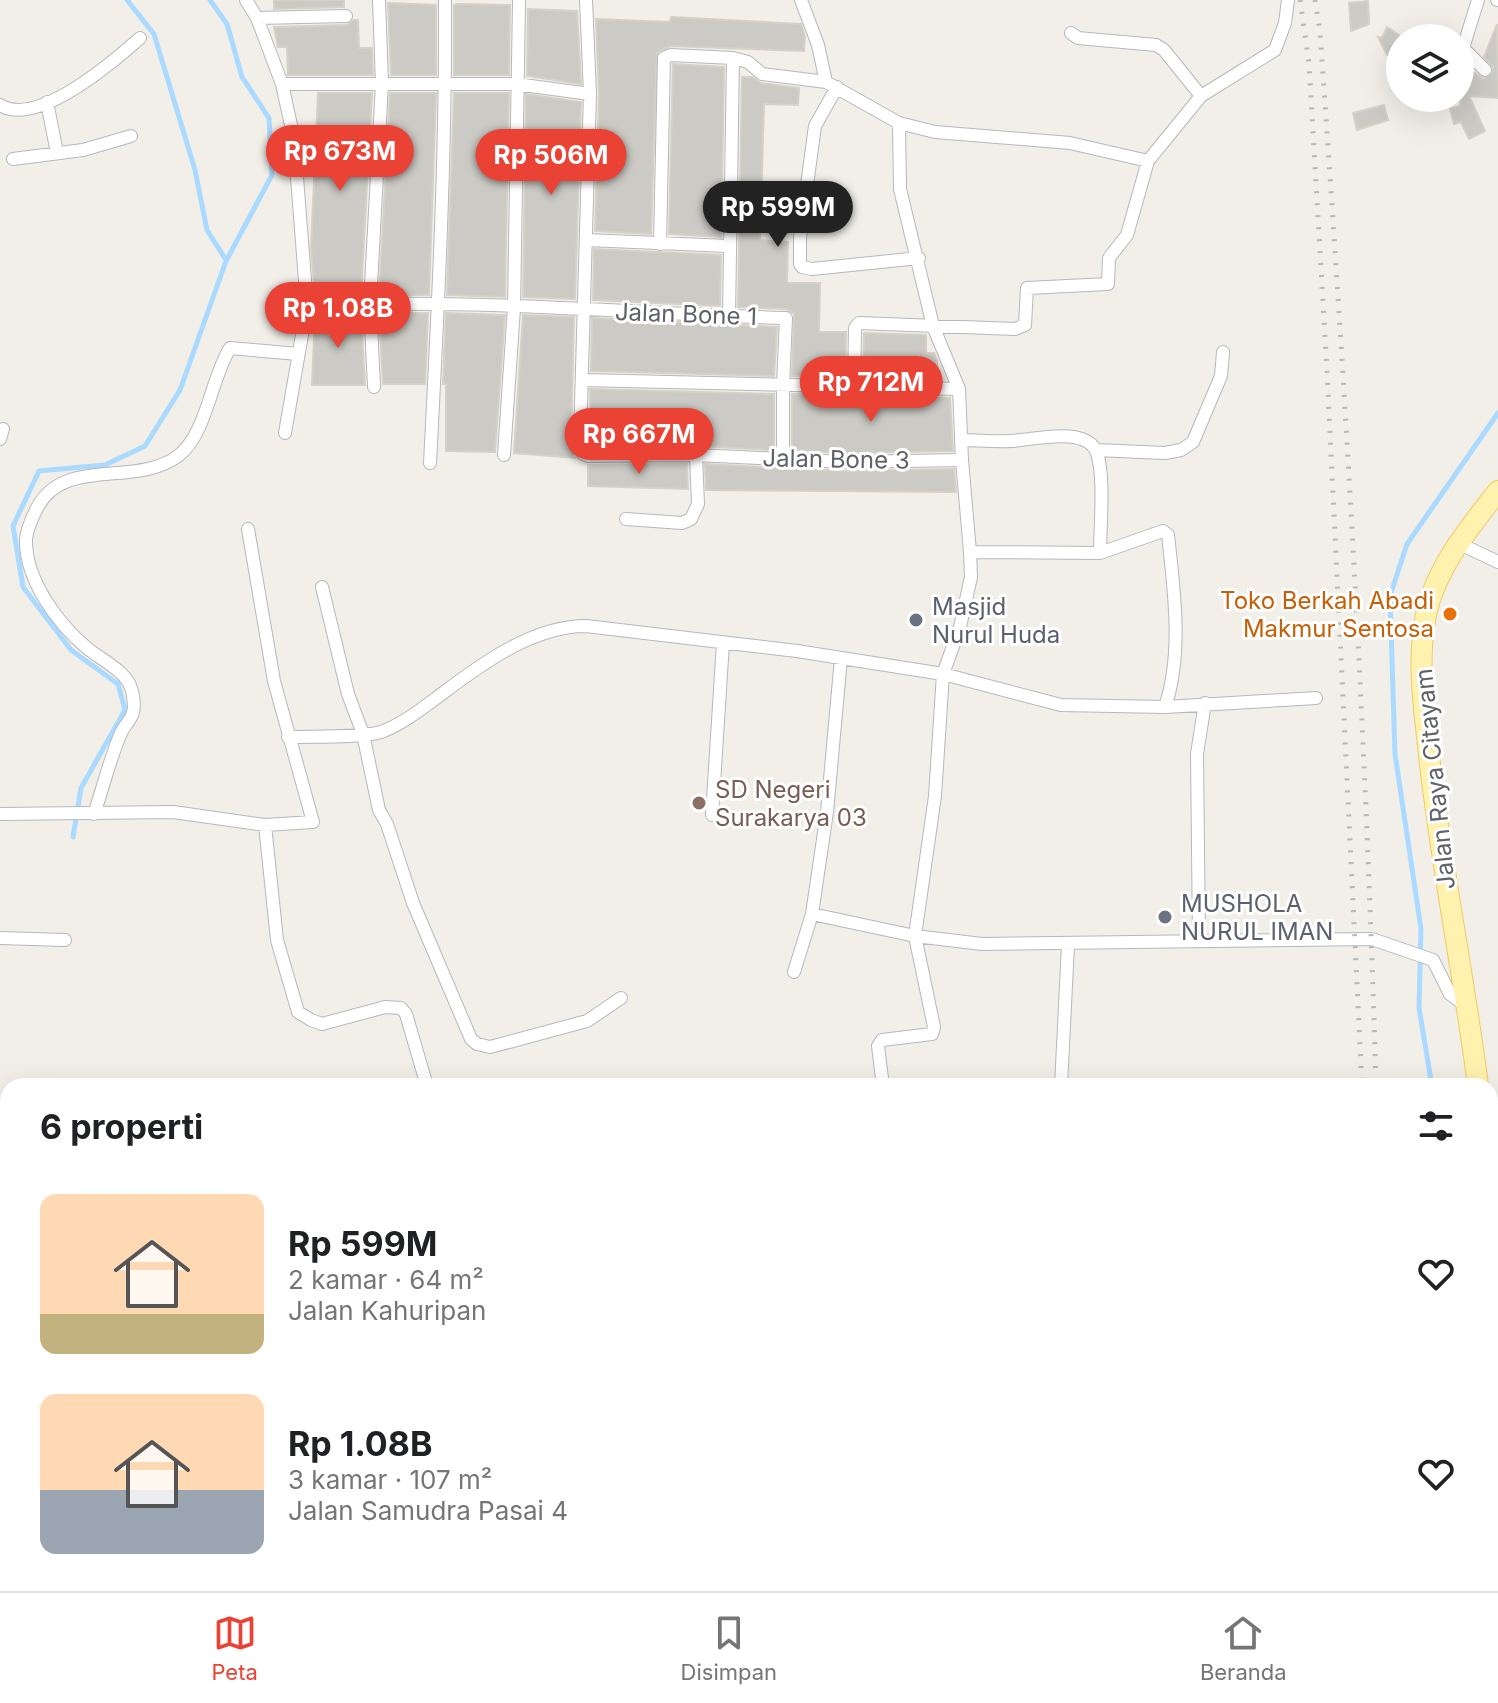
<!DOCTYPE html>
<html lang="id">
<meta charset="utf-8">
<style>
:root{--surface:#fff;--page:#f2f2f2;--text:#202124;--muted:#757577;--line:#e0e0e0;--accent:#ea4335}
body{margin:0;font-family:Inter,sans-serif;background:var(--page);color:var(--text);height:100vh;display:flex;flex-direction:column;font-size:30px;white-space:nowrap}
*{box-sizing:border-box;margin:0}
p{font-size:26px;color:var(--muted)}
.icon{flex:none;width:44px;height:44px;fill:none;stroke:currentColor;stroke-width:2;stroke-linecap:round;stroke-linejoin:round}
.map{position:relative;flex:1;overflow:hidden}
.sheet{position:absolute;left:0px;top:1078px;width:1498px;height:514px;display:flex;flex-direction:column;background:var(--surface);border-radius:24px 24px 0 0;box-shadow:0 8px 32px #0002}
.sheet>*{flex:none}
.fabs{position:absolute;left:1386px;top:24px;display:grid;gap:16px}
.fabs a{display:grid;place-items:center;width:88px;height:88px;border-radius:50%;background:var(--surface);box-shadow:0 8px 32px #0002;font-size:40px}
.price{position:absolute;translate:-50% -68px;padding:0 18px;border-radius:28px;background:var(--accent);color:#fff;font-size:26px;line-height:52px;filter:drop-shadow(0 2px 4px #0008)}
.price::after{content:'';position:absolute;left:50%;top:48px;width:24px;height:18px;margin-left:-12px;background:inherit;clip-path:polygon(0 0,100% 0,50% 100%)}
.price.current{background:#222;color:#fff}
ul{padding:0;list-style:none}
li{display:flex;align-items:center;gap:24px;height:200px;padding:0 40px}
li span{display:grid;place-items:center;flex:none;width:224px;height:160px;border-radius:16px;color:#555}
li>.icon{margin-inline-start:auto}
span .icon{width:96px;height:96px;fill:#fffc;stroke-width:1}
li b{font-size:34px}
h2{display:flex;justify-content:space-between;align-items:center;height:96px;padding:0 40px;font-size:34px}
.menu{display:flex;justify-content:space-around;align-items:center;height:112px;border-top:2px solid var(--line);background:var(--surface);font-size:22px;color:var(--muted)}
.menu a{display:grid;justify-items:center;gap:4px}
.menu .current{color:var(--accent)}
.map>svg:first-child{display:block}
.lines{fill:none;stroke-linecap:round;stroke-linejoin:round}
.stream{stroke:#aadaff;stroke-width:5}
.building{fill:#cccac5;stroke:#d6d1c6;stroke-width:2}
.street-casing{stroke:#b5b8bc;stroke-width:14}
.primary-casing{stroke:#f2c960;stroke-width:22}
.street{stroke:#fff;stroke-width:12}
.primary{stroke:#fff2af;stroke-width:20}
.rail{stroke:#b6b7b8;stroke-width:5;stroke-dasharray:2 10;stroke-linecap:butt}
.food-dot{fill:#e8710a;stroke:#fff;stroke-width:3}
.worship-dot{fill:#6b7280;stroke:#fff;stroke-width:3}
.education-dot{fill:#8d6e63;stroke:#fff;stroke-width:3}
.labels{text-anchor:middle;dominant-baseline:central;stroke-width:6;stroke-linejoin:round;paint-order:stroke}
.street-label{font-size:24px;fill:#5f6368;stroke:#fff}
.food-label{font-size:24px;fill:#c56008;stroke:#fff;text-anchor:end}
.worship-label{font-size:24px;fill:#5b616d;stroke:#fff;text-anchor:start}
.education-label{font-size:24px;fill:#785e54;stroke:#fff;text-anchor:start}
</style>
<div class="map">
<svg width="1498" height="1591" viewBox="0 0 1498 1591">
<rect width="100%" height="100%" fill="#f1efe8"/>
<g class="lines">
<path class="stream" d="M127,0l27,34 41,136 12,60 19,30
M73,837l8,-49 44,-78 -7,-26 -47,-34 -48,-63 -10,-61 26,-55 66,-6 40,-19 35,-56 46,-129 46,-86 -3,-57 -27,-41 -15,-53 -17,-24
M1432,1086l-13,-78 2,-79 -26,-175 -5,-158 17,-52 91,-131
M1490,1437l8,54"/>
</g>
<path class="building" d="M274,0h70v7l-70,2z
M1368,1l1,23 -18,7 -2,-28z
M388,3l48,2v70h-45z
M458,4l52,1 -1,70h-55v-70z
M528,9l49,2 4,73 -54,-8z
M671,17l130,7 4,13 -1,14 -133,-5 -14,6 -6,182 -56,-3 4,-137 -3,-75 74,3z
M354,20h4l1,28h13l1,27h-85l-1,-28h-9l-4,-20 72,-2z
M1497,24l1,74 -29,-2 16,35 -16,8 -8,-17 -7,2 -4,-15 10,-3v-34l15,1 8,6 10,-6v-6l-9,-10z
M1387,27l12,8 -5,8 6,2 -5,12 -8,-2 -9,-18 4,1z
M673,64l51,3 -3,170 -52,-3z
M742,77h10l9,6 38,5 -1,17 -34,-1 -4,136 28,2 -1,41h33l-1,49h27l-1,45 -53,-1 2,-63 -8,-4 -48,-2z
M318,93h54l-11,202 -46,2 -4,-50z
M390,93h46l-7,202h-50z
M454,93h55l-4,204 -58,-2z
M526,94l55,8 -6,197 -52,-2z
M1384,105l4,15 -31,10 -4,-17z
M594,249l127,6 -1,51 -127,-6z
M361,313l4,72h-53l3,-70z
M379,313h49l-3,71h-42z
M446,313l59,2 -10,137 -49,-1v-67h-3z
M523,315l51,2 -3,121 4,20 -61,-5z
M592,318l185,9 -3,49 -183,-5z
M864,333l62,2v18h8l3,7v19l-74,-1z
M590,389l184,5v56l-78,-4 -105,1z
M792,394l158,4 3,53 -106,2 -55,-3z
M687,464l1,25 -100,-3v-21z
M705,464l142,7 107,-2 2,23 -250,-2z"/>
<g class="lines">
<g class="street-casing">
<path id="street" d="M246,0l11,18 25,66 12,55 13,167 -22,127
M586,0l4,94 -10,344 3,16 5,2 108,-1 151,7 115,-2
M801,0l17,45 8,37 73,41 36,9 135,11 78,18 53,-65 74,-46 10,-27 3,-23
M1478,0l-14,45 1,5 20,20
M1497,0h1
M257,18l89,-2
M1071,33l7,5 78,7 8,5 37,46
M282,84h234l74,10
M837,87l-22,39 -15,111v27l2,3 10,2 107,-11
M47,102l10,51
M0,105c37,23 113,-43 140,-67
M13,159l70,-9 48,-14
M587,240l141,6
M660,244l4,-186 7,-3 62,3 15,4 14,12 64,8
M307,306c159,-8 320,7 479,12l-3,67v74
M729,316l4,-258
M583,380l376,9
M854,386l1,-58 4,-5 156,6 10,-4 2,-37 81,-4 1,-26 18,-23 21,-74
M374,387l-4,-84 12,-220 -3,-83
M0,439l3,-10
M961,440c16,0 33,2 50,1 22,-1 76,-16 86,12 8,25 3,73 3,100
M1096,450l69,3 16,-3 12,-8 28,-66 2,-24
M504,455l10,-147 5,-306
M430,463c8,-154 16,-309 15,-463
M626,519l56,4 9,-4 7,-15 -2,-49
M1458,543l40,19
M970,552l130,1 63,-22 5,4c6,55 15,119 -3,172
M322,587l26,107 15,40 16,76 8,14 26,79 58,136 6,5 13,3 97,-26 34,-23
M288,737c25,-1 72,1 93,-5 22,-8 43,-25 62,-39 41,-31 91,-67 143,-67l211,25 146,23 118,31 104,2 151,-9
M0,814l173,-2 92,13 48,-3 -39,-141 -26,-152
M94,814c9,-26 16,-56 27,-81 3,-7 11,-14 12,-21 2,-5 0,-19 -2,-24 -5,-17 -31,-29 -44,-40 -30,-25 -62,-69 -61,-109 1,-10 6,-21 10,-29 26,-55 99,-22 142,-54 29,-22 33,-78 52,-108l68,6
M712,815l11,-172
M265,825l12,115 21,72 13,8 11,4 63,-17 16,1 5,6 21,72
M812,914l103,22 67,8 390,-5 61,21 17,34 14,10
M0,938l65,2
M1199,941l-2,-187 8,-51
M794,972l18,-58 15,-102 14,-154
M883,1086l-5,-40 4,-6 50,-6 2,-7 -19,-91 20,-140 8,-122 17,-47 11,-50 -1,-25 -8,-92 -3,-71 -26,-63 -33,-137 -1,-66
M1061,1086l7,-141
M359,1591l2,-7
M433,1591l32,-2 39,2
M573,1591l1,-7"/>
</g>
<g class="primary-casing">
<path id="primary" d="M1478,1086c-14,-111 -37,-220 -49,-331 -5,-48 -13,-97 -2,-145 11,-45 43,-83 71,-119
M1490,1187l8,65"/>
</g>
<use href="#street" class="street"/>
<use href="#primary" class="primary"/>
<path class="rail" d="M1300,0l9,63 18,308 35,715
M1315,0l5,32c25,351 46,702 56,1054
M1380,1584v7
M1393,1584v7"/>
</g>
<circle class="food-dot" cx="1450" cy="614" r="8"/>
<g class="worship-dot">
<circle cx="916" cy="620" r="8"/>
<circle cx="1165" cy="917" r="8"/>
</g>
<circle class="education-dot" cx="699" cy="803" r="8"/>
<g class="labels">
<g class="street-label">
<text transform="translate(686 314) rotate(2)">Jalan Bone 1</text>
<text transform="translate(836 459) rotate(1)">Jalan Bone 3</text>
<text transform="translate(1435 779) rotate(-96)">Jalan Raya Citayam</text>
</g>
<g class="food-label">
<text x="1434" y="600">Toko Berkah Abadi<tspan x="1434" dy="28">Makmur Sentosa</tspan></text>
</g>
<g class="worship-label">
<text x="932" y="606">Masjid<tspan x="932" dy="28">Nurul Huda</tspan></text>
<text x="1181" y="903">MUSHOLA<tspan x="1181" dy="28">NURUL IMAN</tspan></text>
</g>
<g class="education-label">
<text x="715" y="789">SD Negeri<tspan x="715" dy="28">Surakarya 03</tspan></text>
</g>
</g>
</svg>
<div class="fabs">
<a><svg class="icon" aria-label="layers" viewBox="0 0 24 24"><path d="M12 4l9 5-9 5-9-5zM3 14l9 5 9-5"/></svg></a>
</div>
<b class="price" style="left:340px;top:193px">Rp 673M</b>
<b class="price" style="left:551px;top:197px">Rp 506M</b>
<b class="price current" style="left:778px;top:249px">Rp 599M</b>
<b class="price" style="left:338px;top:350px">Rp 1.08B</b>
<b class="price" style="left:871px;top:424px">Rp 712M</b>
<b class="price" style="left:639px;top:476px">Rp 667M</b>
<section class="sheet">
<h2>6 properti<svg class="icon" aria-label="filters" viewBox="0 0 24 24"><path d="M4 7h16M4 17h16"/><circle cx="9" cy="7" r="2"/><circle cx="15" cy="17" r="2"/></svg></h2>
<ul>
<li><span style="background:linear-gradient(#ffd9b3 75%,#c2b280 0)"><svg class="icon" aria-label="home" viewBox="0 0 24 24"><path d="M3 11l9-7 9 7M6 9v11h12V9"/></svg></span><div><b>Rp 599M</b><p>2 kamar · 64 m²</p><p>Jalan Kahuripan</p></div><svg class="icon" aria-label="heart" viewBox="0 0 24 24"><path d="M12 20l-8-8c-3-5 5-10 8-4 3-6 11-1 8 4z"/></svg></li>
<li><span style="background:linear-gradient(#ffd9b3 60%,#9aa5b1 0)"><svg class="icon" aria-label="home" viewBox="0 0 24 24"><path d="M3 11l9-7 9 7M6 9v11h12V9"/></svg></span><div><b>Rp 1.08B</b><p>3 kamar · 107 m²</p><p>Jalan Samudra Pasai 4</p></div><svg class="icon" aria-label="heart" viewBox="0 0 24 24"><path d="M12 20l-8-8c-3-5 5-10 8-4 3-6 11-1 8 4z"/></svg></li>
</ul>
</section>
</div>
<nav class="menu">
<a class="current"><svg class="icon" aria-label="map" viewBox="0 0 24 24"><path d="M3 6l6-2 6 2 6-2v14l-6 2-6-2-6 2zM9 4v14M15 6v14"/></svg>Peta</a>
<a><svg class="icon" aria-label="saved" viewBox="0 0 24 24"><path d="M7 4h10v16l-5-4-5 4z"/></svg>Disimpan</a>
<a><svg class="icon" aria-label="home" viewBox="0 0 24 24"><path d="M3 11l9-7 9 7M6 9v11h12V9"/></svg>Beranda</a>
</nav>
